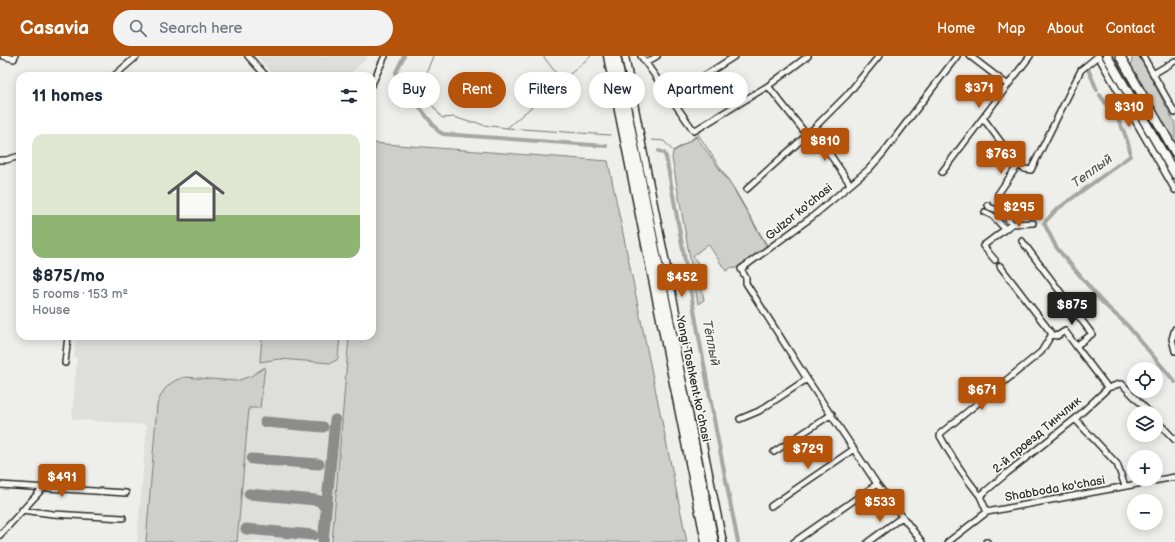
<!DOCTYPE html>
<meta charset="utf-8">
<style>
:root{--surface:#fff;--page:#f2f2f3;--text:#1f2937;--muted:#747a83;--accent:#b45309}
body{margin:0;font-family:"Balsamiq Sans",sans-serif;background:var(--page);color:var(--text);height:100vh;display:flex;flex-direction:column;font-size:15px;white-space:nowrap}
*{box-sizing:border-box;margin:0}
p{font-size:13px;color:var(--muted)}
.icon{flex:none;width:22px;height:22px;fill:none;stroke:currentColor;stroke-width:2;stroke-linecap:round;stroke-linejoin:round}
.map{position:relative;flex:1;overflow:hidden}
.drawer{position:absolute;left:16px;top:16px;width:360px;height:268px;display:flex;flex-direction:column;background:var(--surface);border-radius:12px;box-shadow:0 2px 10px #0003}
.drawer>*{flex:none}
.top-card{position:absolute;left:388px;top:16px;width:380px;height:36px;display:flex;gap:8px}
.buttons{position:absolute;left:1127px;top:306px;display:grid;gap:8px}
.buttons a{display:grid;place-items:center;width:36px;height:36px;border-radius:50%;background:var(--surface);box-shadow:0 2px 10px #0003;font-size:20px}
.price{position:absolute;translate:-50% -34px;padding:0 9px;border-radius:4px;background:var(--accent);color:#fff;font-size:13px;line-height:26px;filter:drop-shadow(0 1px 2px #0008)}
.price::after{content:'';position:absolute;left:50%;top:24px;width:12px;height:9px;margin-left:-6px;background:inherit;clip-path:polygon(0 0,100% 0,50% 100%)}
.price.selected{background:#222;color:#fff}
ul{padding:0;list-style:none}
li{display:grid;align-content:center;gap:8px;height:212px;padding:0 16px}
li span{display:grid;place-items:center;height:124px;border-radius:12px;color:#555}
li>.icon{margin-inline-start:auto}
span .icon{width:72px;height:72px;fill:#fffc;stroke-width:1}
li b{font-size:17px}
h2{display:flex;justify-content:space-between;align-items:center;height:48px;padding:0 16px;font-size:17px}
.tag{padding:0 14px;border-radius:18px;background:var(--surface);box-shadow:0 2px 10px #0003;font-size:14px;line-height:36px}
.tag.selected{background:var(--accent);color:#fff}
header{display:flex;align-items:center;gap:24px;box-sizing:border-box;height:56px;padding:0 20px;background:var(--accent);color:#fff}
header strong{font-size:19px}
nav{display:flex;gap:22px;margin-inline-start:auto;font-size:14px}
.search{width:280px;height:36px;background:var(--page);display:flex;align-items:center;gap:10px;box-sizing:border-box;padding:0 14px;border-radius:22px;color:var(--muted);font-size:15px}
.map>svg:first-child{display:block}
.built{fill:#dededb}
.green{fill:#cececa;stroke:#7c7c7a}
.lines{fill:none;stroke-linecap:round;stroke-linejoin:round}
.stream{stroke:#757573;stroke-width:1}
.canal{stroke:#a6a6a3;stroke-width:4}
.taxiway{stroke:#8c8c8a;stroke-width:11}
.minor-casing{stroke:#2b2b2b;stroke-width:8}
.major-casing{stroke:#2b2b2b;stroke-width:9}
.highway-casing{stroke:#2b2b2b;stroke-width:11}
.minor{stroke:#f6f6f2;stroke-width:5}
.major{stroke:#f6f6f2;stroke-width:6}
.highway{stroke:#f6f6f2;stroke-width:8}
.labels{text-anchor:middle;dominant-baseline:central;stroke-width:3.5;stroke-linejoin:round;paint-order:stroke}
.street-label{font-size:12px;fill:#2b2b2b;stroke:#f6f6f2}
.water-label{font-size:13px;font-style:italic;fill:#565655;stroke:#f6f6f2}
</style>
<header>
<strong>Casavia</strong>
<div class="search"><svg class="icon" aria-label="search" viewBox="0 0 24 24"><circle cx="10" cy="10" r="6"/><path d="M15 15l6 6"/></svg>Search here</div>
<nav><a>Home</a><a>Map</a><a>About</a><a>Contact</a></nav>
</header>
<div class="map">
<svg width="1175" height="486" viewBox="0 0 1175 486">
<rect width="100%" height="100%" fill="#eeeeea"/>
<filter id="ink" filterUnits="userSpaceOnUse"><feTurbulence type="fractalNoise" baseFrequency=".025" numOctaves="2"/><feDisplacementMap in="SourceGraphic" scale="8" xChannelSelector="R" yChannelSelector="G"/><feConvolveMatrix kernelMatrix="1 2 1 2 8 2 1 2 1" color-interpolation-filters="sRGB"/></filter>
<g filter="url(#ink)">
<path class="built" d="M257,0h110l-1,3 -18,17h-74z
M372,87l236,18 79,381h-550l10,-117 -75,-6 5,-62h-3l2,-21h296z"/>
<path class="green" d="M1131,0h8l36,67v22l-44,-76 1,-10z
M1125,22h2l48,83v4l-51,-85z
M696,80l37,52 34,59 -33,22 -2,-2 -6,4 -18,-27 -15,12 11,16 -5,2 5,26 -6,4 -26,-146 1,-6z
M372,87l236,18 79,381h-355l17,-206h23z
M262,280h78l-2,23 -7,4 -52,-4 -19,3z
M265,311l-5,41h-11l-12,134h-91l11,-137c5,-15 12,-24 28,-28l51,4 15,-5z"/>
<g class="lines">
<path class="stream" d="M433,0l-13,33 22,29 12,-1 15,5h6l8,3 24,3 103,7
M543,0l19,25
M650,7l15,22
M507,72l84,-72
M696,75l37,56 35,60
M652,84l12,1 9,10 25,-15"/>
<path class="canal" d="M404,0l-8,16v5l42,54 5,3 163,12
M1088,13l9,21
M1100,39c5,8 11,15 17,23 5,8 14,29 13,38l-74,54 -12,13 12,24 46,55 25,23 48,57
M659,95l5,2 2,4 50,273 22,112"/>
<path class="taxiway" d="M265,366l58,5
M252,403l67,5
M249,438l67,6 4,1 6,8
M246,473l67,6
M323,486l12,-122"/>
<g class="minor-casing">
<path id="minor" d="M3,0l11,3 1,-3
M248,0l18,20
M641,0l53,75 74,-45 40,-30
M970,0l38,29
M1098,0l77,134
M1143,0l32,57
M646,7l11,-7
M1153,18l22,-13
M114,20l23,-20
M372,28l13,-28
M768,30l39,49
M671,41l64,-41
M983,62l35,47 7,4 6,1 50,-100 17,-14
M810,76l17,18 23,34
M0,104h6l14,-4
M942,116l88,-116
M747,133l63,-57 37,-37 32,-39
M998,138l20,-29
M988,149l1,2 13,5 10,12 -29,22 12,14
M985,156l8,4 12,13
M1012,168l21,-1
M1022,185l70,93 -16,12 32,42
M1000,210l52,68 5,2 8,-5 11,15
M1175,273l-3,10 3,12
M65,307l3,-27
M740,363l19,-8 48,-32
M1075,363l42,45 8,22
M1156,364l19,20
M774,396l58,-38
M0,429l126,8
M980,440c-15,-19 -28,-38 -40,-60l1,-3 100,-81 11,-18
M771,450l83,-57
M22,454l31,4 70,4
M987,456l-7,-16 27,-23 68,-54 33,-31 11,-4h3l28,29
M0,479l43,-47
M794,486l83,-58
M868,486l34,-25
M922,486l-45,-58 -70,-105 -61,-96v-5l-5,-9 71,-52 57,-48 15,-17 73,-96
M948,486l39,-30 188,-35
M986,486h1"/>
</g>
<g class="major-casing">
<path id="major" d="M625,0l23,119 75,367"/>
</g>
<g class="highway-casing">
<path id="highway" d="M608,0l98,486
M616,0l98,486
M1107,0l68,118
M1120,0l55,96"/>
</g>
<use href="#minor" class="minor"/>
<use href="#major" class="major"/>
<use href="#highway" class="highway"/>
</g>
</g>
<g class="labels">
<g class="street-label">
<text transform="translate(799 156) rotate(-39)">Gulzor ko'chasi</text>
<text transform="translate(693 323) rotate(78)">Yangi Toshkent ko‘chasi</text>
<text transform="translate(1037 379) rotate(-40)">2-й проезд Тинчлик</text>
<text transform="translate(1055 433) rotate(-10)">Shabboda ko'chasi</text>
</g>
<g class="water-label">
<text transform="translate(1092 115) rotate(-36)">Теплый</text>
<text transform="translate(711 287) rotate(79)">Тёплый</text>
</g>
</g>
</svg>
<div class="buttons">
<a><svg class="icon" aria-label="locate" viewBox="0 0 24 24"><circle cx="12" cy="12" r="6"/><path d="M12 2v4M12 18v4M2 12h4M18 12h4"/></svg></a>
<a><svg class="icon" aria-label="layers" viewBox="0 0 24 24"><path d="M12 4l9 5-9 5-9-5zM3 14l9 5 9-5"/></svg></a>
<a>+</a>
<a>−</a>
</div>
<b class="price" style="left:979px;top:53px">$371</b>
<b class="price" style="left:1129px;top:72px">$310</b>
<b class="price" style="left:825px;top:106px">$810</b>
<b class="price" style="left:1001px;top:119px">$763</b>
<b class="price" style="left:1019px;top:172px">$295</b>
<b class="price" style="left:682px;top:242px">$452</b>
<b class="price selected" style="left:1072px;top:270px">$875</b>
<b class="price" style="left:982px;top:355px">$671</b>
<b class="price" style="left:808px;top:414px">$729</b>
<b class="price" style="left:62px;top:442px">$491</b>
<b class="price" style="left:880px;top:467px">$533</b>
<div class="top-card">
<a class="tag">Buy</a>
<a class="tag selected">Rent</a>
<a class="tag">Filters</a>
<a class="tag">New</a>
<a class="tag">Apartment</a>
</div>
<section class="drawer">
<h2>11 homes<svg class="icon" aria-label="filters" viewBox="0 0 24 24"><path d="M4 7h16M4 17h16"/><circle cx="9" cy="7" r="2"/><circle cx="15" cy="17" r="2"/></svg></h2>
<ul>
<li><span style="background:linear-gradient(#dfe7d0 65%,#8fb573 0)"><svg class="icon" aria-label="home" viewBox="0 0 24 24"><path d="M3 11l9-7 9 7M6 9v11h12V9"/></svg></span><div><b>$875/mo</b><p>5 rooms · 153 m²</p><p>House</p></div></li>
</ul>
</section>
</div>
